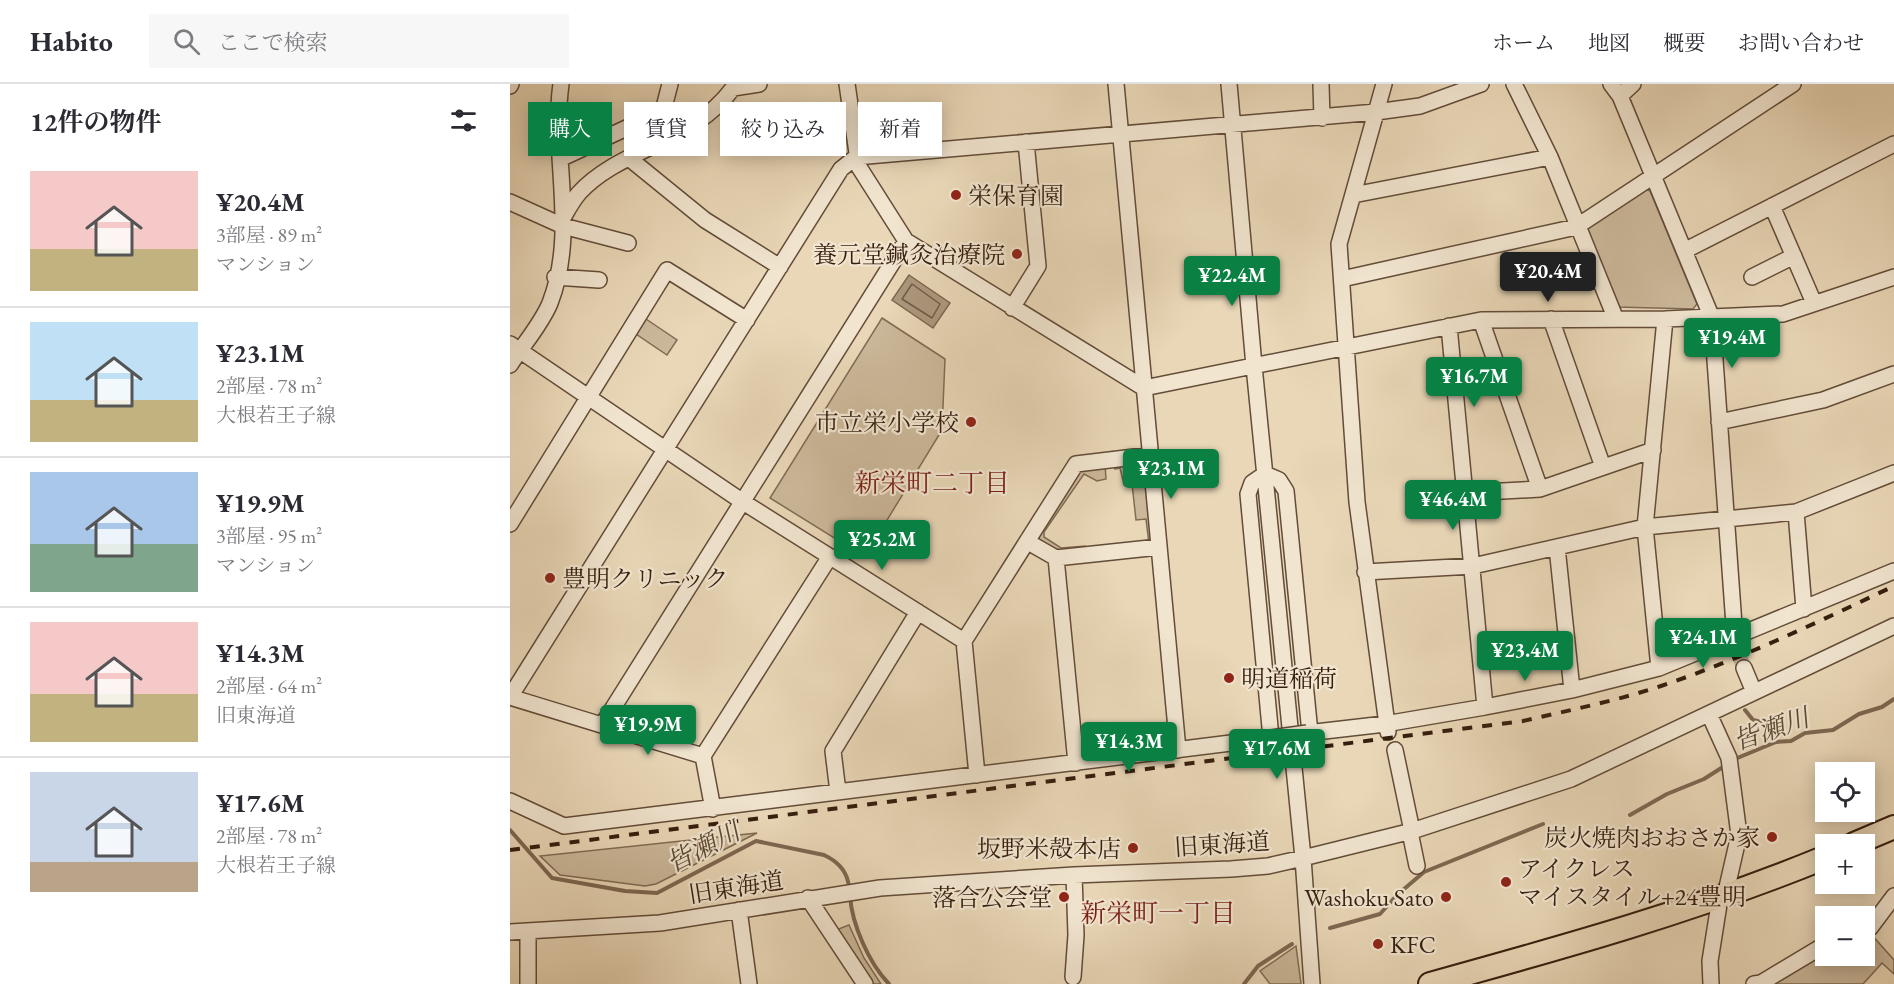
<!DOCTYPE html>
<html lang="ja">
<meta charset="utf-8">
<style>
:root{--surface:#fff;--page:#f7f7f7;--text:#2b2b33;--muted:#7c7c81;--line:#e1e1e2;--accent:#0b8043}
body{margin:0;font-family:"EB Garamond","Noto Serif JP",serif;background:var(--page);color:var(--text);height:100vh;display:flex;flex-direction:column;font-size:22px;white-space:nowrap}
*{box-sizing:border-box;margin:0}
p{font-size:20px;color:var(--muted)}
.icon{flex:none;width:33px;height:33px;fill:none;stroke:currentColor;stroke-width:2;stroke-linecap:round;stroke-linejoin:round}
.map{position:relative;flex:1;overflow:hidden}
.side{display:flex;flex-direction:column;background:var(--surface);width:510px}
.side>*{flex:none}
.top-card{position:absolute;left:18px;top:18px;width:570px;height:54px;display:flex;gap:12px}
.controls{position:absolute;left:1305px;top:678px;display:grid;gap:12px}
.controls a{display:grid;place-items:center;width:60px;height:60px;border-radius:0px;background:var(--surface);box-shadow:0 3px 15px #0003;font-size:30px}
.price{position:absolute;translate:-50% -51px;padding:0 14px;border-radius:6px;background:var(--accent);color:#fff;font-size:20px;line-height:39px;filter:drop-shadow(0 2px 3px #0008)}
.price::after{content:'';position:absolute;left:50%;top:36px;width:18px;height:14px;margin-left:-9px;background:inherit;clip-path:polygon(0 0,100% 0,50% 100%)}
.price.active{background:#222;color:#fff}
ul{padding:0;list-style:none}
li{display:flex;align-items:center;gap:18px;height:150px;padding:0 30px}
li+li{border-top:2px solid var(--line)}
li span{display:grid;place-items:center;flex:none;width:168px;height:120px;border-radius:0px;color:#555}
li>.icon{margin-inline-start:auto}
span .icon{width:72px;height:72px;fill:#fffc;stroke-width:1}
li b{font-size:26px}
h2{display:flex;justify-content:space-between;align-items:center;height:72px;padding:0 30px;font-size:26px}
.tag{padding:0 21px;border-radius:0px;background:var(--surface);box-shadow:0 3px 15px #0003;font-size:21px;line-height:54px}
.tag.active{background:var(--accent);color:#fff}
header{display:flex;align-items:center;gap:36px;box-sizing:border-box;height:84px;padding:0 30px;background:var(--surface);border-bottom:2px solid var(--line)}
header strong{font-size:28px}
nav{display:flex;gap:33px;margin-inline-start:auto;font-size:21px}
.search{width:420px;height:54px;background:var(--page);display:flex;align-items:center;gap:15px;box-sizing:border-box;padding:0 21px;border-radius:0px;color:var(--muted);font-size:22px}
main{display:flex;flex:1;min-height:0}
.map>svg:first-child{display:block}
.green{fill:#cbb89a;stroke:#806b54;stroke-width:1.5}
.water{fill:#ac987e;stroke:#7d6751;stroke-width:1.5}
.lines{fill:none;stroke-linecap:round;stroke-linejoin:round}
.shore{stroke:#715b46;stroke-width:1.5}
.stream{stroke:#7d6751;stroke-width:4}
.minor-tunnel{stroke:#c5b295;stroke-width:15;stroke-dasharray:15 8;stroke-linecap:butt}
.minor-casing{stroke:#634c38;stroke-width:18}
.highway-casing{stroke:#361e0e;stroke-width:26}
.minor{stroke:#f1e5d0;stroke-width:15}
.highway{stroke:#e9d7b7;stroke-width:22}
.rail{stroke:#361e0e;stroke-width:4;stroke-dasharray:10 10;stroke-linecap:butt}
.minor-bridge-casing{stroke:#634c38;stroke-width:18;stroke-linecap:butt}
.minor-bridge{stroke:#f1e5d0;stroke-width:15}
.poi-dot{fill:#8f2418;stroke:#f1e5d0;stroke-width:2}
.labels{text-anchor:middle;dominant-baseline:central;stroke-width:4.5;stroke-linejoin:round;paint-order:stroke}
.poi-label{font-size:24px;fill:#361e0e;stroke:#f1e5d0;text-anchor:end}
.street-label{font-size:24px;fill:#361e0e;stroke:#f1e5d0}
.neighbourhood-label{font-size:26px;fill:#7a1f14;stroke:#f1e5d0}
.water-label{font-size:26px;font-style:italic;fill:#5f4935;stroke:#f1e5d0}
</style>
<header>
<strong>Habito</strong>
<div class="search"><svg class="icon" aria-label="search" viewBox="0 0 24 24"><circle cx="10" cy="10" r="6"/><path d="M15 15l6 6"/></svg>ここで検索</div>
<nav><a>ホーム</a><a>地図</a><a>概要</a><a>お問い合わせ</a></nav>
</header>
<main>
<section class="side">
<h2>12件の物件<svg class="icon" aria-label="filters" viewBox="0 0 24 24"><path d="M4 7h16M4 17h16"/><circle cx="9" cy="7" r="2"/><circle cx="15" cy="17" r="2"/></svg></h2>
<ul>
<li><span style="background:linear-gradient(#f6c9c9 65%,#c2b280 0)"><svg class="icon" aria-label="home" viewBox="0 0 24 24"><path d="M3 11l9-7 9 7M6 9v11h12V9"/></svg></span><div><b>¥20.4M</b><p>3部屋 · 89 m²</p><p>マンション</p></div></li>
<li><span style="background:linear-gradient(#bfe0f5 65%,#c2b280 0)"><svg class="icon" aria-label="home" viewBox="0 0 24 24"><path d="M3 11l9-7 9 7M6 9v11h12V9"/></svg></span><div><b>¥23.1M</b><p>2部屋 · 78 m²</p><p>大根若王子線</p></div></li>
<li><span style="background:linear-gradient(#a9c7e8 60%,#7fa58c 0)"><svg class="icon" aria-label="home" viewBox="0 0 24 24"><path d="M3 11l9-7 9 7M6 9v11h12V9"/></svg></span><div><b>¥19.9M</b><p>3部屋 · 95 m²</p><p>マンション</p></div></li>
<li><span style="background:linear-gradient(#f6c9c9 60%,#c2b280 0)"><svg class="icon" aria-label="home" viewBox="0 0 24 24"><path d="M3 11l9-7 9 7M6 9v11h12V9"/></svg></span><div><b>¥14.3M</b><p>2部屋 · 64 m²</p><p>旧東海道</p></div></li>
<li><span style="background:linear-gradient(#c9d6e8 75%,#b9a48a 0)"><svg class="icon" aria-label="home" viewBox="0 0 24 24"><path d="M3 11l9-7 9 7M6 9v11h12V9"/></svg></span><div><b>¥17.6M</b><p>2部屋 · 78 m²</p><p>大根若王子線</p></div></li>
</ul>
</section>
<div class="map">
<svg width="1384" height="900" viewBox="0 0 1384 900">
<rect width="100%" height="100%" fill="#e9d7b7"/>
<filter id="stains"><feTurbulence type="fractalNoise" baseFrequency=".00333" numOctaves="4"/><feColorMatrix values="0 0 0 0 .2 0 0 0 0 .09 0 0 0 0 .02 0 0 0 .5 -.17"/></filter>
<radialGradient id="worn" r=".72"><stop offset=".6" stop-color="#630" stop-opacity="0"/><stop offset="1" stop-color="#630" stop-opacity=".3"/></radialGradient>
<path class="green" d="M1136,105l4,2 47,113 -4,5 -76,-2 -31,-74 2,-6z
M372,234l63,41 -3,71 -72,118 -13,-8 -5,9 -82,-51z
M136,235l31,21 -10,15 -31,-21z
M633,378l4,3 6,75 -4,4 -3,-25 -10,1 -4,-36 -8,1 -4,-17 -5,1v-5z
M595,381l1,14 -9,2 -13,-7 -40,58v5l17,11 24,-2v4c-23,2 -28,3 -46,-11l-1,-6 42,-66z
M247,749l-101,51 -11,2 -85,-11 -20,-19z
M339,841l15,33 17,26h-9l-36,-54z
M1355,849h5l24,27v14l-12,-11 -19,21h-86l-6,-3 54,-34 1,9h38z
M786,862l5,38h-31l-10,-13z"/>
<path class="water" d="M399,191l41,28 -17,25 -41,-28z"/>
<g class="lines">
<path class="shore" d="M402,200l28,20 -8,14 -30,-19z"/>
<path class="stream" d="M1235,626l8,10 13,3 10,19
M1225,675l41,-17 15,-1 14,-8 28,-3 26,-16 23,-7 12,-8
M1120,731l37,-21 37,-15 22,-14
M0,746l42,48 73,13 32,2 99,-52 68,14c15,7 24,17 25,33
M340,812c2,29 19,67 39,88
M820,844l50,-14 17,-19 27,-23 119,-48
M734,900l14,-18 34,-22"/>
<path class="minor-tunnel" d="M1227,565l7,19"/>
<g class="minor-casing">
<path id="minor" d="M337,0l12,83 47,74 238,147 337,-68 184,-1 118,-5 111,-37
M606,0l62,666
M719,0l25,282 49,492 9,126
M811,0l1,34
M874,0l-45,160 18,258 31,230
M1004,0l36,73 65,160
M1101,0l9,12 92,222 23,321
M0,2l1,-2
M1110,12l13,-12
M52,74l101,-47 7,-27
M120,75l75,61 75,47
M843,111l197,-38
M0,118l53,24 65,17
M1262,122l42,97
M54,132c4,-7 9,-16 15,-23 41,-45 114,-50 154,-105l26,-4
M1176,166l208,-106
M45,193l44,3
M1242,193l42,-21
M832,195l234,-52 217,-143
M502,224l26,-42 -12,-124
M1041,235l52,148
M971,236l59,169
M939,242l36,381
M0,260l233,158 221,139
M0,281c12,-19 31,-40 40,-62 28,-72 1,-148 11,-219
M1209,338l104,-22 71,-26
M956,409l74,-4 113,-39
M1286,428l8,97
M0,440l157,-254 80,50
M518,458l28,16 103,-11
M1047,463l15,143
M546,474l20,205
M855,488l108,-6 172,-39 151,-15 98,-39
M1149,584l-14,-141 20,-208
M1234,584l10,24
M0,613l331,-528 15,-12 520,-45 44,-6 61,-22
M0,613l193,59
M1199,630l20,44 10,77 -14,61
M93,640l303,-483
M797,649l78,-9 100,-17 87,-17 87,-22 235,-97
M885,666l17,81
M467,691l-13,-134 112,-177 75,-9
M328,708l-5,-41 85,-139
M0,717l54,25 707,-88 -23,-244 4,-11 13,-9 14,6 7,11 24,242
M203,725l-10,-53 126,-198
M900,748l7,34
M298,814l57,86
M229,826l10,74
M1354,845l6,-1 24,-32
M0,848l150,-9 220,-35 194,-13 157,-6 37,-3 35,-8 109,-27 159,-52 323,-153
M18,848v52
M563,893l3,-42 -2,-60
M1201,900l-1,-23 10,-63
M1244,900l7,-1 65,-39"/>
</g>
<g class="highway-casing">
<path id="highway" d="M1344,760l40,-17
M920,900c134,-37 267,-74 396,-127"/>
</g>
<use href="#minor" class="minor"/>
<use href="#highway" class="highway"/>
<path class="rail" d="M0,766l1013,-129c47,-11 93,-20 138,-35 80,-27 157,-64 233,-100"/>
<g class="minor-bridge-casing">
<path id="minor-bridge" d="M761,654l36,-5"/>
</g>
<use href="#minor-bridge" class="minor-bridge"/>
</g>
<g class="poi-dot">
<circle cx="446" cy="111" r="6"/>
<circle cx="507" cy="170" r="6"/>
<circle cx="461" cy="338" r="6"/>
<circle cx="40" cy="494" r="6"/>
<circle cx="719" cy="594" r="6"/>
<circle cx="1262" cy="753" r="6"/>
<circle cx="623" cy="764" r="6"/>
<circle cx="996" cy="798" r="6"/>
<circle cx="554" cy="813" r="6"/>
<circle cx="936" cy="813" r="6"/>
<circle cx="868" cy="860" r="6"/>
</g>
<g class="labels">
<g class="poi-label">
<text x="458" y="111" text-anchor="start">栄保育園</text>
<text x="495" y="170">養元堂鍼灸治療院</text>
<text x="449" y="338">市立栄小学校</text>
<text x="52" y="494" text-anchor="start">豊明クリニック</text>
<text x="731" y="594" text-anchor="start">明道稲荷</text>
<text x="1250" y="753">炭火焼肉おおさか家</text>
<text x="611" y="764">坂野米殻本店</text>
<text x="1008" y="784" text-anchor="start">アイクレス<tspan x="1008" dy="28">マイスタイル+24豊明</tspan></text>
<text x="542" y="813">落合公会堂</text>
<text x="924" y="813">Washoku Sato</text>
<text x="880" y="860" text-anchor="start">KFC</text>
</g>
<g class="street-label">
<text transform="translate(712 760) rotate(-4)">旧東海道</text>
<text transform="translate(226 803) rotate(-9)">旧東海道</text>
</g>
<g class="neighbourhood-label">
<text x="422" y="399">新栄町二丁目</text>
<text x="648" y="829">新栄町一丁目</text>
</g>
<g class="water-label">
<text transform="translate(1261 645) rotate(-19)">皆瀬川</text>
<text transform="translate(193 763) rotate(-27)">皆瀬川</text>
</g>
</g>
<rect width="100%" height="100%" filter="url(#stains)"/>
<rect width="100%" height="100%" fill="url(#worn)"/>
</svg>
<div class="controls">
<a><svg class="icon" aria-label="locate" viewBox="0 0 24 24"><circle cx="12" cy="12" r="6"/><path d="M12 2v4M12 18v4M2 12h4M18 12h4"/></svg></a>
<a>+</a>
<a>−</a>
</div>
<b class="price active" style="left:1038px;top:219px">¥20.4M</b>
<b class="price" style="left:722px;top:223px">¥22.4M</b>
<b class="price" style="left:1222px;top:285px">¥19.4M</b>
<b class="price" style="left:964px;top:324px">¥16.7M</b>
<b class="price" style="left:661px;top:416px">¥23.1M</b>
<b class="price" style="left:943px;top:447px">¥46.4M</b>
<b class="price" style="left:372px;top:487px">¥25.2M</b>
<b class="price" style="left:1193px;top:585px">¥24.1M</b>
<b class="price" style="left:1015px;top:598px">¥23.4M</b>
<b class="price" style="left:138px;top:672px">¥19.9M</b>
<b class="price" style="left:619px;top:689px">¥14.3M</b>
<b class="price" style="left:767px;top:696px">¥17.6M</b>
<div class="top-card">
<a class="tag active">購入</a>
<a class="tag">賃貸</a>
<a class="tag">絞り込み</a>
<a class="tag">新着</a>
</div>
</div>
</main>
